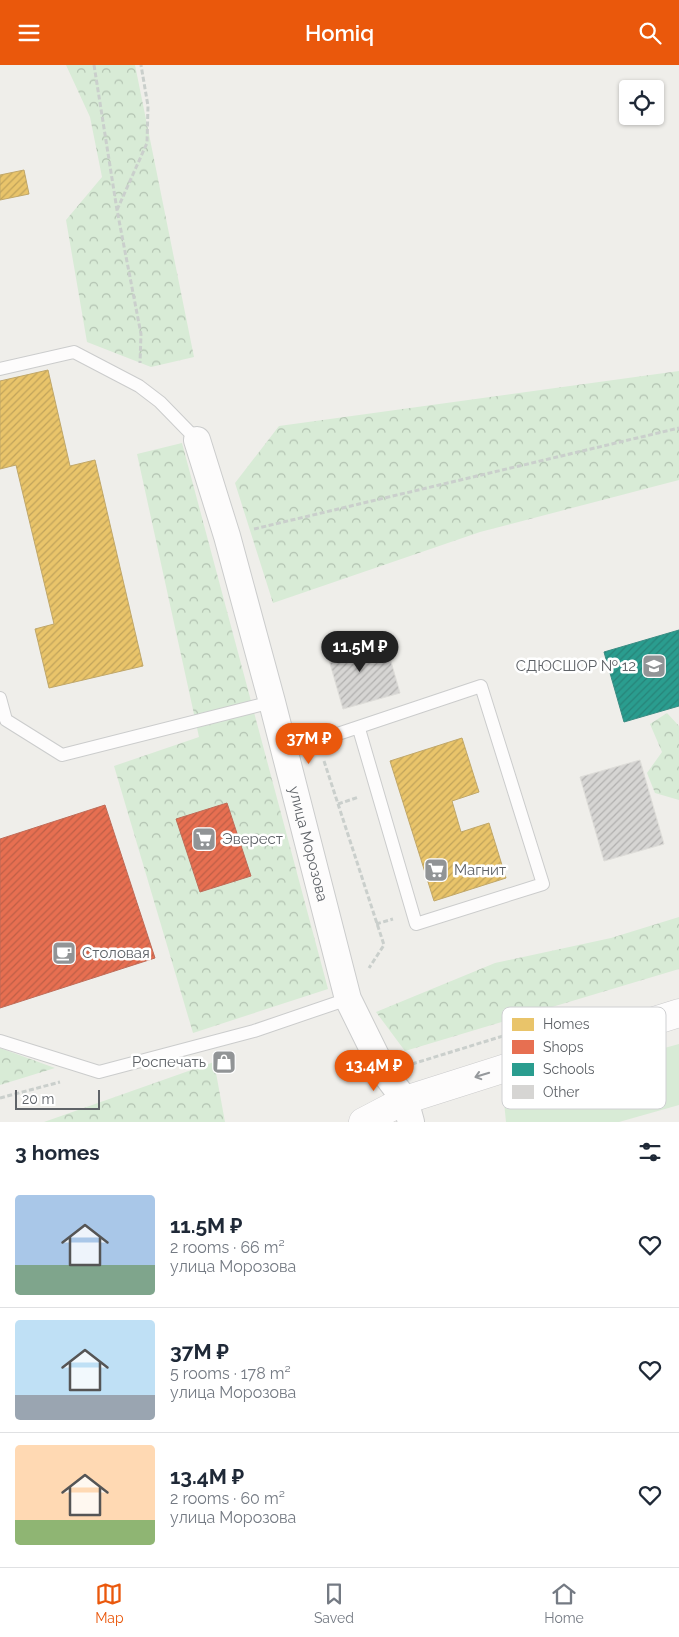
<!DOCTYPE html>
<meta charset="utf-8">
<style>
:root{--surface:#fff;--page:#f2f2f3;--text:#1f2937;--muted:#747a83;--line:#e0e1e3;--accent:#ea580c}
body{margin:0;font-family:Raleway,sans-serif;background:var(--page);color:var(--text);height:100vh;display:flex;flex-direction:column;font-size:19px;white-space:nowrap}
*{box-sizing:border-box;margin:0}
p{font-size:16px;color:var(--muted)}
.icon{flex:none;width:28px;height:28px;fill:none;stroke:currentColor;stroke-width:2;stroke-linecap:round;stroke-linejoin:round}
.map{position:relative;height:1057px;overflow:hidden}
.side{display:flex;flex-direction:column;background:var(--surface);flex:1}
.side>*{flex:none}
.buttons{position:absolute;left:619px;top:15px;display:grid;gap:10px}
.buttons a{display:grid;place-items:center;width:45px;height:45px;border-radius:5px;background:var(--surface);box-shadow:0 1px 4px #0004;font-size:25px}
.scale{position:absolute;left:15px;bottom:12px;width:85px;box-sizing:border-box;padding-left:5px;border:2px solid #5f6368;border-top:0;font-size:14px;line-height:18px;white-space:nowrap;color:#5f6368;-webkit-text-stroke:4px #fff;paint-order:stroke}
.price{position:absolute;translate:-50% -42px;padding:0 11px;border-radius:18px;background:var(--accent);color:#fff;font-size:16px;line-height:32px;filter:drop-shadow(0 1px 2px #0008)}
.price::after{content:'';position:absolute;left:50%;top:30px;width:15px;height:11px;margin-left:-8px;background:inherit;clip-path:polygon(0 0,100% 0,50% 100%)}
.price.selected{background:#222;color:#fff}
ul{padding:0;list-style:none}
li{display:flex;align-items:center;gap:15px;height:125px;padding:0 15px}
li+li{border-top:1px solid var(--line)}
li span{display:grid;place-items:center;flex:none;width:140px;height:100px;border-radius:5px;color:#555}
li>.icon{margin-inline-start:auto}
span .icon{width:60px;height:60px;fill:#fffc;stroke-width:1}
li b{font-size:21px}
h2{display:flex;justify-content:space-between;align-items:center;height:60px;padding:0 15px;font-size:21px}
header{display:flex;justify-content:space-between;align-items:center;height:65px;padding:0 15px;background:var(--accent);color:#fff;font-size:22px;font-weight:600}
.tab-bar{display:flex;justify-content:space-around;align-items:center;height:70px;border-top:1px solid var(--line);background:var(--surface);font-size:14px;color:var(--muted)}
.tab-bar a{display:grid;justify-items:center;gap:2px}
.tab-bar .selected{color:var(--accent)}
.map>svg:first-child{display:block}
.green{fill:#d8ebd6}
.forest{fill:url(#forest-crowns)}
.homes{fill:url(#homes-hatch);stroke:#c0a769}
.shops{fill:url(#shops-hatch);stroke:#be6b58}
.schools{fill:url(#schools-hatch);stroke:#3a8c83}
.building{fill:url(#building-hatch);stroke:#deddd9}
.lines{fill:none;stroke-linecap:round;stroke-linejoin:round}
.lane-casing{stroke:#cbcccc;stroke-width:14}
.street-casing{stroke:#cbcccc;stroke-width:28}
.secondary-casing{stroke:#cacacb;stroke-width:29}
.path{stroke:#cacfcc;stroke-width:3;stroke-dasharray:5 2.5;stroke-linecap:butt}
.lane{stroke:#fdfcfc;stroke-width:12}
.street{stroke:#fdfcfc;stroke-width:26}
.secondary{stroke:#fdfcfc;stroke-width:28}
.oneway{stroke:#96999c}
.labels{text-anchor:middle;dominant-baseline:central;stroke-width:5;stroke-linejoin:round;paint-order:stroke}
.poi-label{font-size:15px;fill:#5f6368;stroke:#fff;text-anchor:start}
.street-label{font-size:15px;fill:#5f6368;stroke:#fff}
.key{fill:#fff;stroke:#cfd0d2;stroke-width:1}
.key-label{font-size:14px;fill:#5f6368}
</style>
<header><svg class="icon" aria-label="menu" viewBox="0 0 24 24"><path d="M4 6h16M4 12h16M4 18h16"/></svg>Homiq<svg class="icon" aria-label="search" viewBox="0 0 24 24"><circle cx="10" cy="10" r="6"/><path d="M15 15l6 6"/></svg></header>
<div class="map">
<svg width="679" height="1057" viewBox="0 0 679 1057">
<defs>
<pattern id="forest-crowns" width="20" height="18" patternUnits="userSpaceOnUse" patternTransform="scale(1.25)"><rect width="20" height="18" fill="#d8ebd6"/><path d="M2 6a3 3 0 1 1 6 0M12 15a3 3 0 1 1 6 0" fill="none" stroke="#b2c2b1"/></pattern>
<pattern id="homes-hatch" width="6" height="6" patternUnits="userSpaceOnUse" patternTransform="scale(1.25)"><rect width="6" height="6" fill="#e9c46a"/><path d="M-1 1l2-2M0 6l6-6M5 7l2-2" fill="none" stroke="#c0a35b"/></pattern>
<pattern id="shops-hatch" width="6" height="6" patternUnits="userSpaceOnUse" patternTransform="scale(1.25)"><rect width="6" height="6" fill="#e76f51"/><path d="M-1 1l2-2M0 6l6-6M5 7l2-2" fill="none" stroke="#be5f47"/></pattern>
<pattern id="schools-hatch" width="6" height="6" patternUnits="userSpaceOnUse" patternTransform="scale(1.25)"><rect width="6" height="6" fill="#2a9d8f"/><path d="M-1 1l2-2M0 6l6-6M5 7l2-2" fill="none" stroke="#278479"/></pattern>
<pattern id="building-hatch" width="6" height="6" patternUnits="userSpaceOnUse" patternTransform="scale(1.25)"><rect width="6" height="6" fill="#d6d5d3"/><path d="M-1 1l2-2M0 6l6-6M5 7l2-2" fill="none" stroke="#b1b0af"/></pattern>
</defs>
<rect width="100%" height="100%" fill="#efeeea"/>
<path class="green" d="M679,979v61l-60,17h-113l-3,-30z"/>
<path class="forest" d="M66,0h69l59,292 -43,10 -64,-25 -21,-122 36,-43 -12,-60z
M679,306v109l-199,52 -207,71 -38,-120 44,-57z
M182,378l146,546 -135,44 -79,-267 85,-29 -62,-283z
M667,648l12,13v74l-24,-7 -8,-20 15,-21 -12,-28z
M679,852v52l-274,82 -29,-39 119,-49 116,-25z
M0,983l55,20 -55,17z
M214,997l11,60h-181z"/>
<path class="homes" d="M24,105l5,24 -29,6v-25z
M48,305l22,96 25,-6 48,206 -94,22 -14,-59 19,-5 -38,-159 -16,4v-88z
M462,673l17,54 -27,9 9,31 28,-9 17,55 -72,23 -44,-140z"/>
<path class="shops" d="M227,738l24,73 -51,16 -24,-73z
M105,740l50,153 -155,50v-169z"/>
<path class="schools" d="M679,565v76l-55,16 -20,-70z"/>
<path class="building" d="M363,570l9,29 18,-6 10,35 -57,16 -18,-63z
M640,695l24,84 -60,17 -24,-84z"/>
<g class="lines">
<g class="lane-casing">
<path id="lane" d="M0,304l74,-17 65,34 21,16 37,38
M0,633l6,22 56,35 210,-53
M284,687l197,-66 62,198 -127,40 -57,-195
M0,976l99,31 155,-41 94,-32"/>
</g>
<g class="street-casing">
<g id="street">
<path id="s1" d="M197,375l30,96 45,166 76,297 36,73 21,28 6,22"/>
</g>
</g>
<g class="secondary-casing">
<path id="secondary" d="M363,1057l42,-22 274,-87"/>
</g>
<path class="path" d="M94,0l23,145 24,124 -1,29
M117,145l30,-67 1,-37 -7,-41
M254,464l425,-101
M324,696l60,184 -15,23
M338,739l21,-7
M376,859l17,-5
M412,999l130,-40
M0,1033l60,-16"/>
<use href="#lane" class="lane"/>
<use href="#street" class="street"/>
<use href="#secondary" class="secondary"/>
</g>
<defs><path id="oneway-shaft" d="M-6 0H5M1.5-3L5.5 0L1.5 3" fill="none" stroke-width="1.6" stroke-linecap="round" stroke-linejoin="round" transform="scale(1.25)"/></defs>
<use class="oneway" href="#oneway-shaft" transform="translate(482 1010) rotate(163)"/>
<defs>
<g id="school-square" transform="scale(1.25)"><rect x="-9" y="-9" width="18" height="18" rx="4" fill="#919496" stroke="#fff"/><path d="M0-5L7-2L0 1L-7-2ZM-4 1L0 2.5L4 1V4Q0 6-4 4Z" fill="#fff"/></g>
<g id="supermarket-square" transform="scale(1.25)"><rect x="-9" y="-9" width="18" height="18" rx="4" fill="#919496" stroke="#fff"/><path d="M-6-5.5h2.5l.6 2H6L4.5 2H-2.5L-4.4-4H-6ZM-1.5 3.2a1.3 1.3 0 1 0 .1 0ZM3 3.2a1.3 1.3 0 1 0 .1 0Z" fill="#fff"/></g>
<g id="cafe-square" transform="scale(1.25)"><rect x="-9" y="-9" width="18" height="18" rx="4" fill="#919496" stroke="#fff"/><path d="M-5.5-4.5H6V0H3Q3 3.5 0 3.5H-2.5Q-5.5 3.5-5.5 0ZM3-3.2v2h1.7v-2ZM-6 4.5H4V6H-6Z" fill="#fff"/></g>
<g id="shop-square" transform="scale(1.25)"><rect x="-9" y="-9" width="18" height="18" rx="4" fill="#919496" stroke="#fff"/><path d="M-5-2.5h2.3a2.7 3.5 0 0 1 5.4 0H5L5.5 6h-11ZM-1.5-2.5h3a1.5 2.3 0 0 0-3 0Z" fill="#fff"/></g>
</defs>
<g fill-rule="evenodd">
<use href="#school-square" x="654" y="601"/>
<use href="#supermarket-square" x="204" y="774"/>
<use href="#supermarket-square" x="436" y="805"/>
<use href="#cafe-square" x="64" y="888"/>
<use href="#shop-square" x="224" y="997"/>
</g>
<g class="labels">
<g class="poi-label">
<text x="636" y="601" text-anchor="end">СДЮСШОР № 12</text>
<text x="222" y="774">Эверест</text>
<text x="454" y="805">Магнит</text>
<text x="82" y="888">Столовая</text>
<text x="206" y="997" text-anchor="end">Роспечать</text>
</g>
<g class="street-label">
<text stroke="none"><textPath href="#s1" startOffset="419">улица Морозова</textPath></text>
</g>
</g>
<rect x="502" y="942" width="164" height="102" rx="8" class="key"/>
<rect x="512" y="953" width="22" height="13" fill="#e9c46a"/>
<rect x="512" y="975" width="22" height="14" fill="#e76f51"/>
<rect x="512" y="998" width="22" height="13" fill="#2a9d8f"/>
<rect x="512" y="1020" width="22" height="14" fill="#d6d5d3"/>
<g class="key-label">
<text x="543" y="964">Homes</text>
<text x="543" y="987">Shops</text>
<text x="543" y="1009">Schools</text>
<text x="543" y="1032">Other</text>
</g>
</svg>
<div class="buttons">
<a><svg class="icon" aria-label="locate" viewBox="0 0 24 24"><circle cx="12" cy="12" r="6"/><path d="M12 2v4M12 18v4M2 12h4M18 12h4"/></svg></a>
</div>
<div class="scale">20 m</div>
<b class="price selected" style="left:360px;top:608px">11.5M ₽</b>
<b class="price" style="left:309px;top:700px">37M ₽</b>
<b class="price" style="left:374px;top:1027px">13.4M ₽</b>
</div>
<section class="side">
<h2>3 homes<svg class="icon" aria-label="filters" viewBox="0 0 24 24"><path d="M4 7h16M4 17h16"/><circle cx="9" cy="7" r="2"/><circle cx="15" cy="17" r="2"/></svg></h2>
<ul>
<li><span style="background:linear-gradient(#a9c7e8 70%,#7fa58c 0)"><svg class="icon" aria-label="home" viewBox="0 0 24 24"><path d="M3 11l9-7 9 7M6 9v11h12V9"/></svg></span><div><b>11.5M ₽</b><p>2 rooms · 66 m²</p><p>улица Морозова</p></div><svg class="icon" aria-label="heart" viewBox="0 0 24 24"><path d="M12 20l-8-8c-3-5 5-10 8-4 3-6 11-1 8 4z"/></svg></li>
<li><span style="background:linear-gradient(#bfe0f5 75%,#9aa5b1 0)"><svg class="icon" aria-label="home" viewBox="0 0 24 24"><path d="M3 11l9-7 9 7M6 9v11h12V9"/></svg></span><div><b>37M ₽</b><p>5 rooms · 178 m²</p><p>улица Морозова</p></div><svg class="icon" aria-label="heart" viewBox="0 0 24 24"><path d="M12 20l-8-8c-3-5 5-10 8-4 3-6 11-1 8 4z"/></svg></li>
<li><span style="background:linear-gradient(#ffd9b3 75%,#8fb573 0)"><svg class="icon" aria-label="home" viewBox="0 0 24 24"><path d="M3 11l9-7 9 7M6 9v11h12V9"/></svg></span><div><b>13.4M ₽</b><p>2 rooms · 60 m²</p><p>улица Морозова</p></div><svg class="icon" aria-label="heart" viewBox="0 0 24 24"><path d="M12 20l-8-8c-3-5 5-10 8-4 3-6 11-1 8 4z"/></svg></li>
</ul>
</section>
<nav class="tab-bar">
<a class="selected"><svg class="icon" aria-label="map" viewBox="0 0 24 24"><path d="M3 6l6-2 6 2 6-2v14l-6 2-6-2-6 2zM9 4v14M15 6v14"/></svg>Map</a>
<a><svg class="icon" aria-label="saved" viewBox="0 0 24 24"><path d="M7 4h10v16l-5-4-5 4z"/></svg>Saved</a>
<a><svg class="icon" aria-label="home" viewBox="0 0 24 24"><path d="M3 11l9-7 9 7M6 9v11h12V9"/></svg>Home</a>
</nav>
